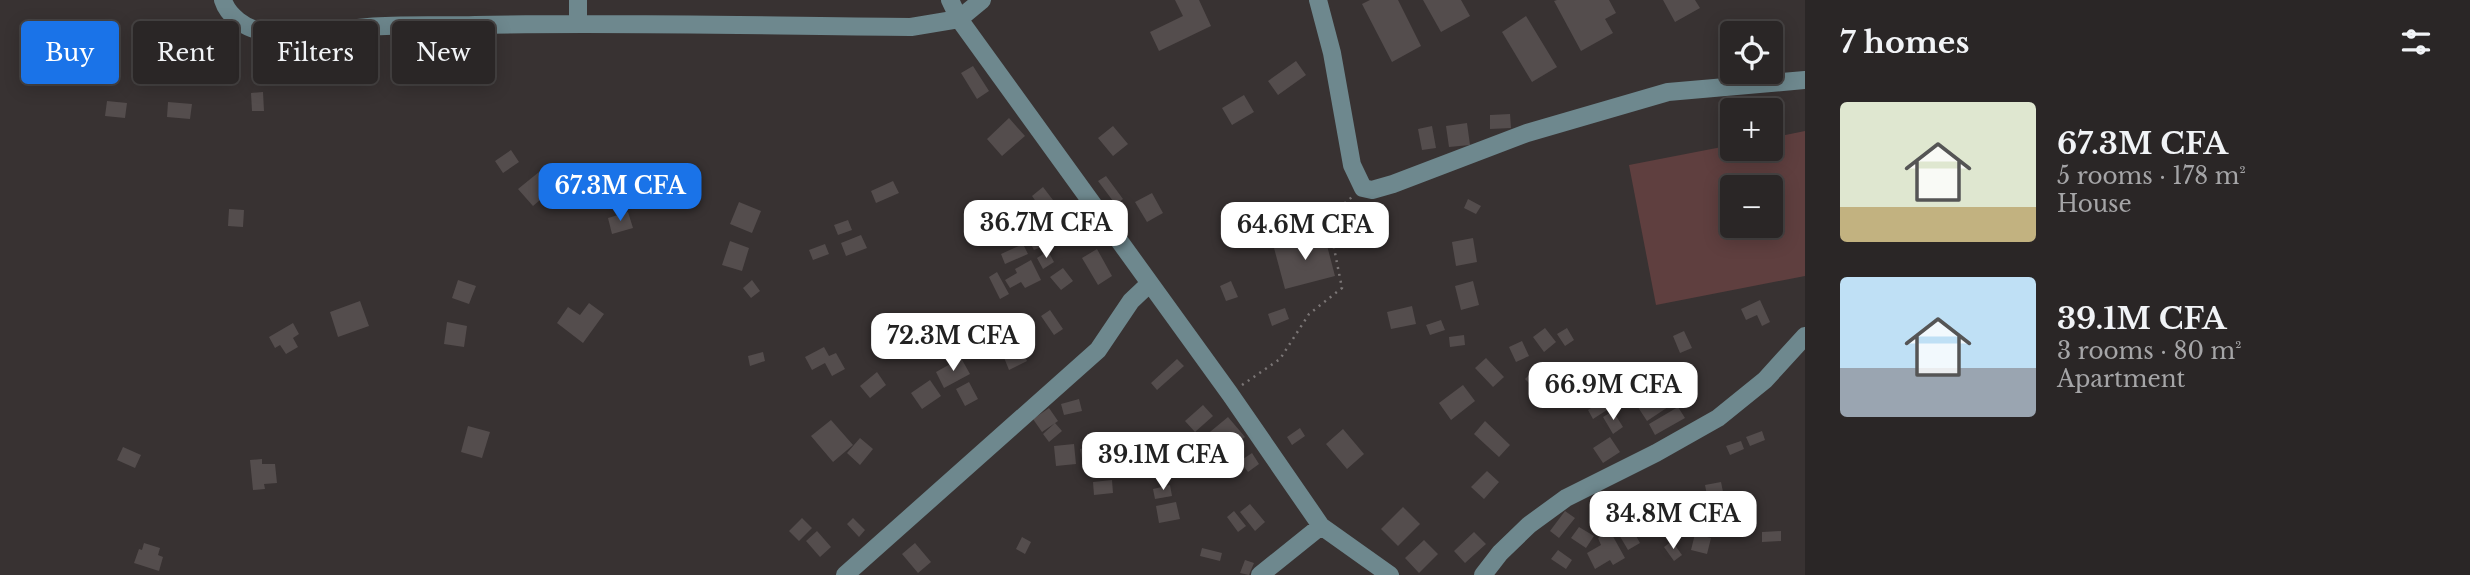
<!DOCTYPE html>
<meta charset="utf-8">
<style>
:root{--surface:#2a2626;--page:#322e2e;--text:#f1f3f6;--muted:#a5a5a7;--line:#464343;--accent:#1a73e8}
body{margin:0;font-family:"Libre Baskerville",serif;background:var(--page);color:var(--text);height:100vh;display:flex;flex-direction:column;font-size:26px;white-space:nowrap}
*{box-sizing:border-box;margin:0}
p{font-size:23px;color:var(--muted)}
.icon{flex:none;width:38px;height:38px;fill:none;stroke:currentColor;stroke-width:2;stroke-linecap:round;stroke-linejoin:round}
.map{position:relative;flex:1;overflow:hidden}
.sheet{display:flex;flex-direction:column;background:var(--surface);width:665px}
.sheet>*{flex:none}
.hud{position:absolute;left:21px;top:21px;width:665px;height:63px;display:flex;gap:14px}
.fabs{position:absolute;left:1720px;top:21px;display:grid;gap:14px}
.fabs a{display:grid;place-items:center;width:63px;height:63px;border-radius:7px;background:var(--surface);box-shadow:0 4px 18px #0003,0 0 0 2px var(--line);font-size:35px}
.price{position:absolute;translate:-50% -60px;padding:0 16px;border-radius:14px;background:#fff;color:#222;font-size:23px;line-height:46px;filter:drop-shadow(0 2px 4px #0008)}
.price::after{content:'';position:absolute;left:50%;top:42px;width:21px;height:16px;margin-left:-10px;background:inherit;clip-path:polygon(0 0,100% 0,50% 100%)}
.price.current{background:var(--accent);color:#fff}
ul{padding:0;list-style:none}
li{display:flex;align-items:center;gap:21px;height:175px;padding:0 35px}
li span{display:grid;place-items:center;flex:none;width:196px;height:140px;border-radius:7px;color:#555}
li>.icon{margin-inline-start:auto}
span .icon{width:84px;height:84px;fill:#fffc;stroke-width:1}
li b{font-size:30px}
h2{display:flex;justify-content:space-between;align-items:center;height:84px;padding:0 35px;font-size:30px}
.tag{padding:0 24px;border-radius:7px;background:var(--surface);box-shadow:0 4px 18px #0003,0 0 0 2px var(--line);font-size:24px;line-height:63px}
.tag.current{background:var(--accent);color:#fff}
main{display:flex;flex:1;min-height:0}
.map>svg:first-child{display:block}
.green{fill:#5f3f3f;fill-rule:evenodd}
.building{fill:#544d4d}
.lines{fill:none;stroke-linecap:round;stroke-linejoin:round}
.path{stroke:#7b7676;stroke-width:2.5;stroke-dasharray:2 5;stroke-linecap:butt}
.minor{stroke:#6e888e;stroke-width:18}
</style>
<main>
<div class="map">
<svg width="1805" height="575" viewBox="0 0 1805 575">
<rect width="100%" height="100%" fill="#383232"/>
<path class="green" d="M1805,131v145l-149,29 -27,-140 103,-20v4h39v-11zM1732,187h39v39h-39z"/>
<path class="building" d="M1175,0h24l12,26 -52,25 -9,-19 33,-16z
M1370,0h28l23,46 -29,16 -30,-58z
M1423,0h38l9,16 -29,16z
M1557,0h52l7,13 -11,6 8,14 -32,18 -27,-50z
M1663,0h32l5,8 -25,14z
M1526,16l31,51 -25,15 -30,-50z
M1296,61l10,14 -28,20 -10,-14z
M973,66l16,25 -12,8 -16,-26z
M263,92l1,19h-12l-1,-18z
M1244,95l10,17 -22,13 -10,-17z
M107,101l20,2 -2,15 -20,-2z
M168,102l24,2 -2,15 -23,-2z
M1510,114l1,14 -21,1v-14z
M1009,118l16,18 -23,20 -15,-17z
M1467,123l3,22 -21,2 -3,-21z
M1113,126l15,18 -15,12 -15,-18z
M1432,126l4,22 -14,2 -4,-21z
M511,150l8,12 -16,11 -8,-12z
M669,164l5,21 -23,6 -5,-22z
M539,172l14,17 -20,17 -15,-17z
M627,176l8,28 -21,6 -9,-27z
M1106,176l17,23 -7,6 -18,-24z
M893,181l6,12 -23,10 -5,-12z
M1043,187l13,17 -12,9 -12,-17z
M1152,193l11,20 -16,9 -12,-20z
M1468,199l13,7 -5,8 -12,-6z
M739,202l22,9 -9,22 -22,-9z
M229,209l15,1 -1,17 -15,-1z
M628,212l5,16 -21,6 -4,-16z
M1018,212l6,20 -36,11 -6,-20z
M848,220l4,10 -14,5 -4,-10z
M1037,229l8,16 -11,5 -8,-15z
M1324,234l11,42 -50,13 -11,-41z
M861,235l6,13 -21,8 -5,-13z
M1473,238l4,24 -21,4 -4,-24z
M730,241l19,7 -7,23 -20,-6z
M825,244l4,10 -16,6 -4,-10z
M1023,244l5,10 -23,10 -4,-10z
M1097,249l15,27 -14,9 -16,-27z
M1048,251l6,11 -11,7 -6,-11z
M1031,260l10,20 -16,8 -4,-6 -11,6 -5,-8 12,-7 -2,-4z
M1063,268l10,13 -12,9 -11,-13z
M997,272l12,22 -9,5 -11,-22z
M458,280l18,6 -7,18 -17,-6z
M752,280l8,11 -9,7 -8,-10z
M1231,281l7,16 -12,4 -6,-15z
M1473,281l6,24 -18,5 -6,-24z
M1760,300l10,22 -8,4 -5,-11 -11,5 -5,-11z
M360,301l9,25 -31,11 -8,-25z
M589,303l15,11 -21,29 -26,-20 11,-16 12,8z
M1412,306l4,18 -25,5 -4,-17z
M1285,308l4,11 -17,7 -4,-12z
M1050,310l13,19 -9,6 -13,-19z
M1441,320l4,10 -15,5 -4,-10z
M447,322l20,4 -3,21 -20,-3z
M293,323l6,11 -6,4 5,9 -12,7 -6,-9 -5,3 -6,-11z
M1545,328l11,14 -12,10 -11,-15z
M1567,328l7,12 -9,6 -8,-12z
M1684,331l8,17 -12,5 -7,-17z
M1464,335l1,10 -15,2 -1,-10z
M1522,341l7,15 -13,6 -7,-15z
M824,347l5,9 7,-3 9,16 -13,7 -7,-13 -13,7 -7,-13z
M1021,347l6,14 -18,9 -6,-15z
M763,352l2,9 -15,5 -2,-10z
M961,358l9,16 -26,14 -8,-16z
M1486,358l18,19 -11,10 -18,-19z
M1177,359l7,7 -27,24 -6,-7z
M877,372l9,13 -16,13 -10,-12z
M1532,372l13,13 -7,7 -13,-13z
M930,380l11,16 -19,13 -11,-16z
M969,382l9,17 -13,7 -9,-17z
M1595,384l15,24 -17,11 -5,-9 3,-2 -9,-16z
M1653,384l15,23 -21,14 -15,-23z
M1463,385l12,16 -24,19 -12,-17z
M1079,399l3,12 -18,4 -3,-11z
M1203,405l10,11 -18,16 -10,-11z
M1678,407l7,11 -30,17 -6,-11z
M1049,408l9,13 -16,11 -9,-13z
M1613,411l10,16 -10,7 -10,-17z
M1228,417l17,20 -28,24 -18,-20z
M831,420l22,25 -20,17 -22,-26z
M1485,421l25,24 -11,12 -25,-23z
M1055,423l7,8 -13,11 -6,-8z
M468,426l22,6 -8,26 -21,-6z
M1300,428l5,8 -13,9 -5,-8z
M1343,429l21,25 -17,15 -21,-25z
M1762,431l3,9 -15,6 -4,-9z
M1146,435l14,11 -5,6 -14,-11z
M1610,437l10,15 -17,11 -10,-15z
M860,438l13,11 -13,16 -13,-12z
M1741,441l3,8 -14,6 -4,-9z
M1074,444l2,20 -20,2 -2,-20z
M1100,444l4,20 -20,4 -4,-19z
M123,447l18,8 -6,13 -18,-8z
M1252,453l7,11 -11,8 -8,-11z
M262,459v5h13l2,19 -13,1 1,5 -12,1 -3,-30z
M1487,471l12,11 -15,17 -13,-12z
M1112,480l1,13 -19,2 -1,-13z
M1721,482l3,15 -16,3 -3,-15z
M1170,485l2,11 -17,3 -2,-10z
M1176,502l4,17 -21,4 -3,-17z
M1651,502l9,13 -13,8 -9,-13z
M1250,504l15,18 -10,9 -15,-19z
M1403,507l17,17 -22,22 -17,-17z
M1234,511l12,15 -8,6 -11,-15z
M1565,511l10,7 -16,20 -9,-7z
M1713,513l1,14h-15l-1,-13z
M802,518l10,10 -13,13 -10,-10z
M853,518l12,12 -6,7 -12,-13z
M1630,525l10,18 -12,7 -10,-17z
M1579,527l15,9 -8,12 -15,-10z
M817,531l14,16 -11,10 -14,-16z
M1610,531l15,27 -12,7 -3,-5 -15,9 -8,-16 14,-8 -3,-7z
M1781,531v10l-19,1v-10z
M1474,532l12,12 -21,19 -11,-12z
M1695,534l16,4 -4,16 -16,-4z
M1022,537l9,5 -6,12 -9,-5z
M1424,540l14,14 -19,19 -14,-15z
M1672,541l10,14 -8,6 -10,-14z
M144,543l16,5 -2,7 5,2 -4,14 -25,-8 5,-14 3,1z
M915,543l16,19 -13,11 -16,-19z
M1202,548l20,5 -2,8 -20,-5z
M1558,550l14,10 -6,9 -15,-10z
M1245,560l9,3 -5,12 -9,-2z"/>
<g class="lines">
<path class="path" d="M1242,385l38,-26 29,-45 33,-26 -11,-55 8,-25 13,-11"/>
<path class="minor" d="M223,0c5,16 23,29 39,31 35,6 71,-1 106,-4 35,-3 71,-1 107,-2 145,-3 290,1 436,2l48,-8 23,-19
M950,0l9,19 271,375 91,132 69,49
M1318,0l14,53 20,112 11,23 9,2 21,-6 134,-51 141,-41 137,-12
M578,23v-23
M845,575l253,-225 33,-49 18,-17
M1260,575l61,-49
M1483,575l17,-22 29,-28 37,-27 90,-45 62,-35 47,-38 40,-44"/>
</g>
</svg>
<div class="fabs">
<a><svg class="icon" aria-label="locate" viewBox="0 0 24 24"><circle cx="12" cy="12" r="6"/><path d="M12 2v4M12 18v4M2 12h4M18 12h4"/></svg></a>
<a>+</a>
<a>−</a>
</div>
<b class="price current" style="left:620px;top:223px">67.3M CFA</b>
<b class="price" style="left:1046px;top:260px">36.7M CFA</b>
<b class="price" style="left:1305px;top:262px">64.6M CFA</b>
<b class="price" style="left:953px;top:373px">72.3M CFA</b>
<b class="price" style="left:1613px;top:422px">66.9M CFA</b>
<b class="price" style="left:1163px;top:492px">39.1M CFA</b>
<b class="price" style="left:1673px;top:551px">34.8M CFA</b>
<div class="hud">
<a class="tag current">Buy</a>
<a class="tag">Rent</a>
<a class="tag">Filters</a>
<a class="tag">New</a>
</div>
</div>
<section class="sheet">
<h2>7 homes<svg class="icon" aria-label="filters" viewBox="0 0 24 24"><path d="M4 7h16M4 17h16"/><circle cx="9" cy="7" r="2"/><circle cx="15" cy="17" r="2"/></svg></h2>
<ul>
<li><span style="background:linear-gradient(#dfe7d0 75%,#c2b280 0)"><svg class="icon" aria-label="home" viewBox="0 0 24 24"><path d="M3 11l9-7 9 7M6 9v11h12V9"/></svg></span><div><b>67.3M CFA</b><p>5 rooms · 178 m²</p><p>House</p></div></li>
<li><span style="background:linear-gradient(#bfe0f5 65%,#9aa5b1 0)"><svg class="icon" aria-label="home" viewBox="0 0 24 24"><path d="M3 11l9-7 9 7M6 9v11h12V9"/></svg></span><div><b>39.1M CFA</b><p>3 rooms · 80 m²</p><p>Apartment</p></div></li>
</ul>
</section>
</main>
